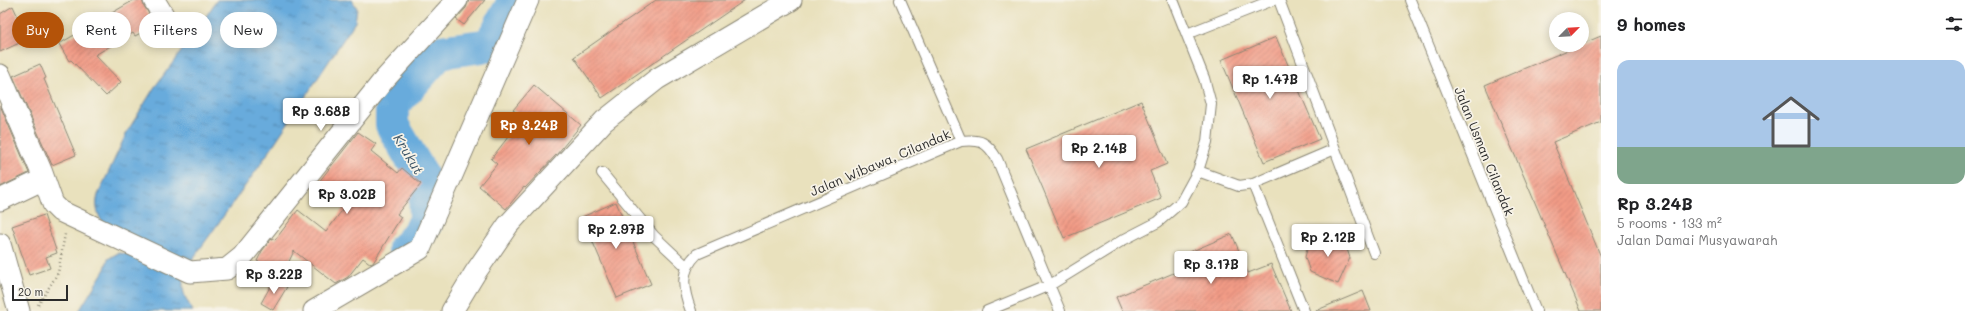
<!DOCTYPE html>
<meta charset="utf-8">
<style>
:root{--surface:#fff;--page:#f2f2f2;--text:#202124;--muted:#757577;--line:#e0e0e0;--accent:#b45309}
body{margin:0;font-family:Mali,sans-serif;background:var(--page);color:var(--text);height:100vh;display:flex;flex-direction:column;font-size:15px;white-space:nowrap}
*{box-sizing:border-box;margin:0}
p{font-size:13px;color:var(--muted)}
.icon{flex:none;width:22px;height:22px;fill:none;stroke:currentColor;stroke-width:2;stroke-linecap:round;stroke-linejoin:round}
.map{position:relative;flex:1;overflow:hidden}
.sheet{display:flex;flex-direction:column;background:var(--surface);width:380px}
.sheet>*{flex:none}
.guide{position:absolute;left:12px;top:12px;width:380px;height:36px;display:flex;gap:8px}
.needle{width:26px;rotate:66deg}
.controls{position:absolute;left:1549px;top:12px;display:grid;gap:8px}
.controls a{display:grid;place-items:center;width:40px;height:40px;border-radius:50%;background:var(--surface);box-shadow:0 2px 10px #0003;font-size:20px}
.scale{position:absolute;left:12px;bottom:10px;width:56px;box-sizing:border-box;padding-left:4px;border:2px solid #2b2b2b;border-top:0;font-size:11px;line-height:14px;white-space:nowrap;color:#2b2b2b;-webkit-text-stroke:3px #f7f3e8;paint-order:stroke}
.price{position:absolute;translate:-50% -34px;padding:0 9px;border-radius:4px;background:#fff;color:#222;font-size:13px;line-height:26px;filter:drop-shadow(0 1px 2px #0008)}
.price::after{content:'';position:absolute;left:50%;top:24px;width:12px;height:9px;margin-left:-6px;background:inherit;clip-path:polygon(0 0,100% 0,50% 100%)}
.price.selected{background:var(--accent);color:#fff}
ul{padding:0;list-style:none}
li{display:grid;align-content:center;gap:8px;height:212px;padding:0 16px}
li+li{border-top:1px solid var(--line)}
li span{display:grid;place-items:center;height:124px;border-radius:12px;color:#555}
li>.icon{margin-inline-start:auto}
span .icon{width:72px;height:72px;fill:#fffc;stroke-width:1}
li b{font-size:17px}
h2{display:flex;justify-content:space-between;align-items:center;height:48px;padding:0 16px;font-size:17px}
.pill{padding:0 14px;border-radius:18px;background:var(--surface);box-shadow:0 2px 10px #0003;font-size:14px;line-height:36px}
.pill.selected{background:var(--accent);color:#fff}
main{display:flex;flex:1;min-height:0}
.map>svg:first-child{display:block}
.water{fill:url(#water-ripples);stroke:#496b84}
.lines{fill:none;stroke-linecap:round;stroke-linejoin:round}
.river{stroke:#67abdc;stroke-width:34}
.building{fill:url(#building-hatch)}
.service-casing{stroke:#8a8674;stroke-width:12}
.minor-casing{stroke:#8a8674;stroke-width:23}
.path{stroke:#8a8674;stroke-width:2.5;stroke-dasharray:1 3;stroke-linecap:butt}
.service{stroke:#fff;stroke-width:10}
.minor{stroke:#fff;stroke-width:21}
.labels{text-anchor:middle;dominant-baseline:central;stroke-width:3.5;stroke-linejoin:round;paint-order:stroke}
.street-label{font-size:13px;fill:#2b2b2b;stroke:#f7f3e8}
.water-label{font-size:14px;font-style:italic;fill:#405869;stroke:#f7f3e8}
</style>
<main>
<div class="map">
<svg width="1601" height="311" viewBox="0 0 1601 311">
<defs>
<pattern id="water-ripples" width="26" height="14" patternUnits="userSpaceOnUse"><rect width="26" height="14" fill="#67abdc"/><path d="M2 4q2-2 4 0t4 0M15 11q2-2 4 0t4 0" fill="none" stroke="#558bb3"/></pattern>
<pattern id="building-hatch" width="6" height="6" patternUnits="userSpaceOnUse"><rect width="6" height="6" fill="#f29b86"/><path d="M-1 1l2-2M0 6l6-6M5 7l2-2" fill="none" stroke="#c47f6e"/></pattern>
</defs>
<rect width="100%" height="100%" fill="#f7f3e8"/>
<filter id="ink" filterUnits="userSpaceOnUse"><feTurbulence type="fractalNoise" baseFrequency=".025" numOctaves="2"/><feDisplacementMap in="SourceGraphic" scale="8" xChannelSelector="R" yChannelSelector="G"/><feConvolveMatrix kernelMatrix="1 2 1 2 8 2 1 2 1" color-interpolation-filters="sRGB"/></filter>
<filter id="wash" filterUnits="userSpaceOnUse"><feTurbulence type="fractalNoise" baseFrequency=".012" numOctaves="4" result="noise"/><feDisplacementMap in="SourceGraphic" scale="16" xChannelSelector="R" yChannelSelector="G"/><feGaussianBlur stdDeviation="0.9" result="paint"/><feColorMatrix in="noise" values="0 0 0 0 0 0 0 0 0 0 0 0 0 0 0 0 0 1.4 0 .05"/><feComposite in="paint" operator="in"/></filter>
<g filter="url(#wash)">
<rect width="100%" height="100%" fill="#e9e1bd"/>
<path class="water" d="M217,0h135l5,8 -2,14 -97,146 -71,99c-7,20 -5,26 6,44h-114l26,-42 3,-10 10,-6 21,2c-19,-16 -49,-32 -41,-60l29,-63 27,-44 40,-54z"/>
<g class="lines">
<path class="river" d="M405,248l6,-5 15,-21 -1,-41 -33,-56v-19l48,-54 50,-7 25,-45"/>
</g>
<g id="blocks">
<path class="building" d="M134,0h8l2,6 12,19 -21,11 -2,-3 -38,22 26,27 -15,14 -35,-36 -2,1 -10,-17z
M469,0h16l-21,25 -8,-6 10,-11z
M656,0h89l-143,98 -28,-41z
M13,6l15,33 -28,13v-38z
M1601,36v86l-48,20 48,115v54h-20l-96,-226z
M1276,37l44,102 -56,23 -43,-102z
M40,64l6,14 -2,1 32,76 -24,10 -39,-89z
M534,85l47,40 -24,29 -32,34 -1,-1 -18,22 -27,-23 18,-22 -6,-5 32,-41 -10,-8z
M1141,101l26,63 -17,7 11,27 -97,40 -38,-89z
M0,105l29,68 -29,14z
M358,132l18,12 -5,7 27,22 4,-5 19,16 -24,30 4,3 -28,46 -2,1 -8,-6 -15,19 -12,7 -42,-33 -11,23 -26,-13 5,-10 10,-13 3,2 23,-30 28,22 20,-27 -28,-22z
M616,202l35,82 -34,14 -35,-81z
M44,215l13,38 -11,4 4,11 -21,7 -17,-49z
M1232,234l16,39 23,-9 20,47h-169l-6,-14 72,-30 -5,-12z
M1327,235l18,8 5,15 -12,26 -28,-12 -5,-15 4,-15z
M274,280l13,7 -14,23 -12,-7z
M1363,291l8,20h-56z"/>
</g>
</g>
<g filter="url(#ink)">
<use href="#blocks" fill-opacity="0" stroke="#8a8674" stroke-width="1"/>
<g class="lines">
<g class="service-casing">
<path id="service" d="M900,0l61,141
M1279,0l95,253
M1410,0l126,311
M1187,34l86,-34
M1198,171l41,15 14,-2 82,-35
M602,173l52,63 33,31
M1253,184l51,127
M691,311c-8,-21 -12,-40 6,-57l264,-113c20,-2 26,1 36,18l63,152
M987,311l63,-26 73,-45 35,-18 23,-20 17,-31 9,-29 4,-38 -7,-26 -31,-78"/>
</g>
<g class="minor-casing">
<path id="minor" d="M154,0l9,15
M0,75l42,98 11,31 7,7 130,61 37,-3 15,-12 141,-176 74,-81
M0,200l44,-21
M0,244l19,67
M314,311l106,-62 108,-249
M452,311l23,-38 33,-48 96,-104 53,-42 134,-79"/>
</g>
<path class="path" d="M38,305l20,-32 7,-39"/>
<use href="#service" class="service"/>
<use href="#minor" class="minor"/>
</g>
</g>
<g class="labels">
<g class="street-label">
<text transform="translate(1485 151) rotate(68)">Jalan Usman Cilandak</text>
<text transform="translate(880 162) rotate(-23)">Jalan Wibawa, Cilandak</text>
</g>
<g class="water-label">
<text transform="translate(409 154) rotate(59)">Krukut</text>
</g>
</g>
</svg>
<div class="controls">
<a><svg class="needle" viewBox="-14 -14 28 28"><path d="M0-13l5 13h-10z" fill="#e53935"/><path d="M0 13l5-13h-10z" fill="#757577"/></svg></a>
</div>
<div class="scale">20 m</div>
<b class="price" style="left:1270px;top:100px">Rp 1.47B</b>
<b class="price" style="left:321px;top:132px">Rp 3.68B</b>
<b class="price selected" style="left:529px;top:146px">Rp 3.24B</b>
<b class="price" style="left:1099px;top:169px">Rp 2.14B</b>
<b class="price" style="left:347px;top:215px">Rp 3.02B</b>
<b class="price" style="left:616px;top:250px">Rp 2.97B</b>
<b class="price" style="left:1328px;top:258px">Rp 2.12B</b>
<b class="price" style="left:1211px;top:285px">Rp 3.17B</b>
<b class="price" style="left:274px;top:295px">Rp 3.22B</b>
<div class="guide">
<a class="pill selected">Buy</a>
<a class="pill">Rent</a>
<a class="pill">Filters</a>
<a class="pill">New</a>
</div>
</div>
<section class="sheet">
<h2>9 homes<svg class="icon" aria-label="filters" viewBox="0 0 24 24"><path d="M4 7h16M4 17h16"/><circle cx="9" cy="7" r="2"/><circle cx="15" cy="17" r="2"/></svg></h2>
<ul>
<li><span style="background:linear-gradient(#a9c7e8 70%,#7fa58c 0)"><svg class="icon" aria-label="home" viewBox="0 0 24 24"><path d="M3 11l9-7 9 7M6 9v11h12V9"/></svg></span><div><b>Rp 3.24B</b><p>5 rooms · 133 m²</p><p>Jalan Damai Musyawarah</p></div></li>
</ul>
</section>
</main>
